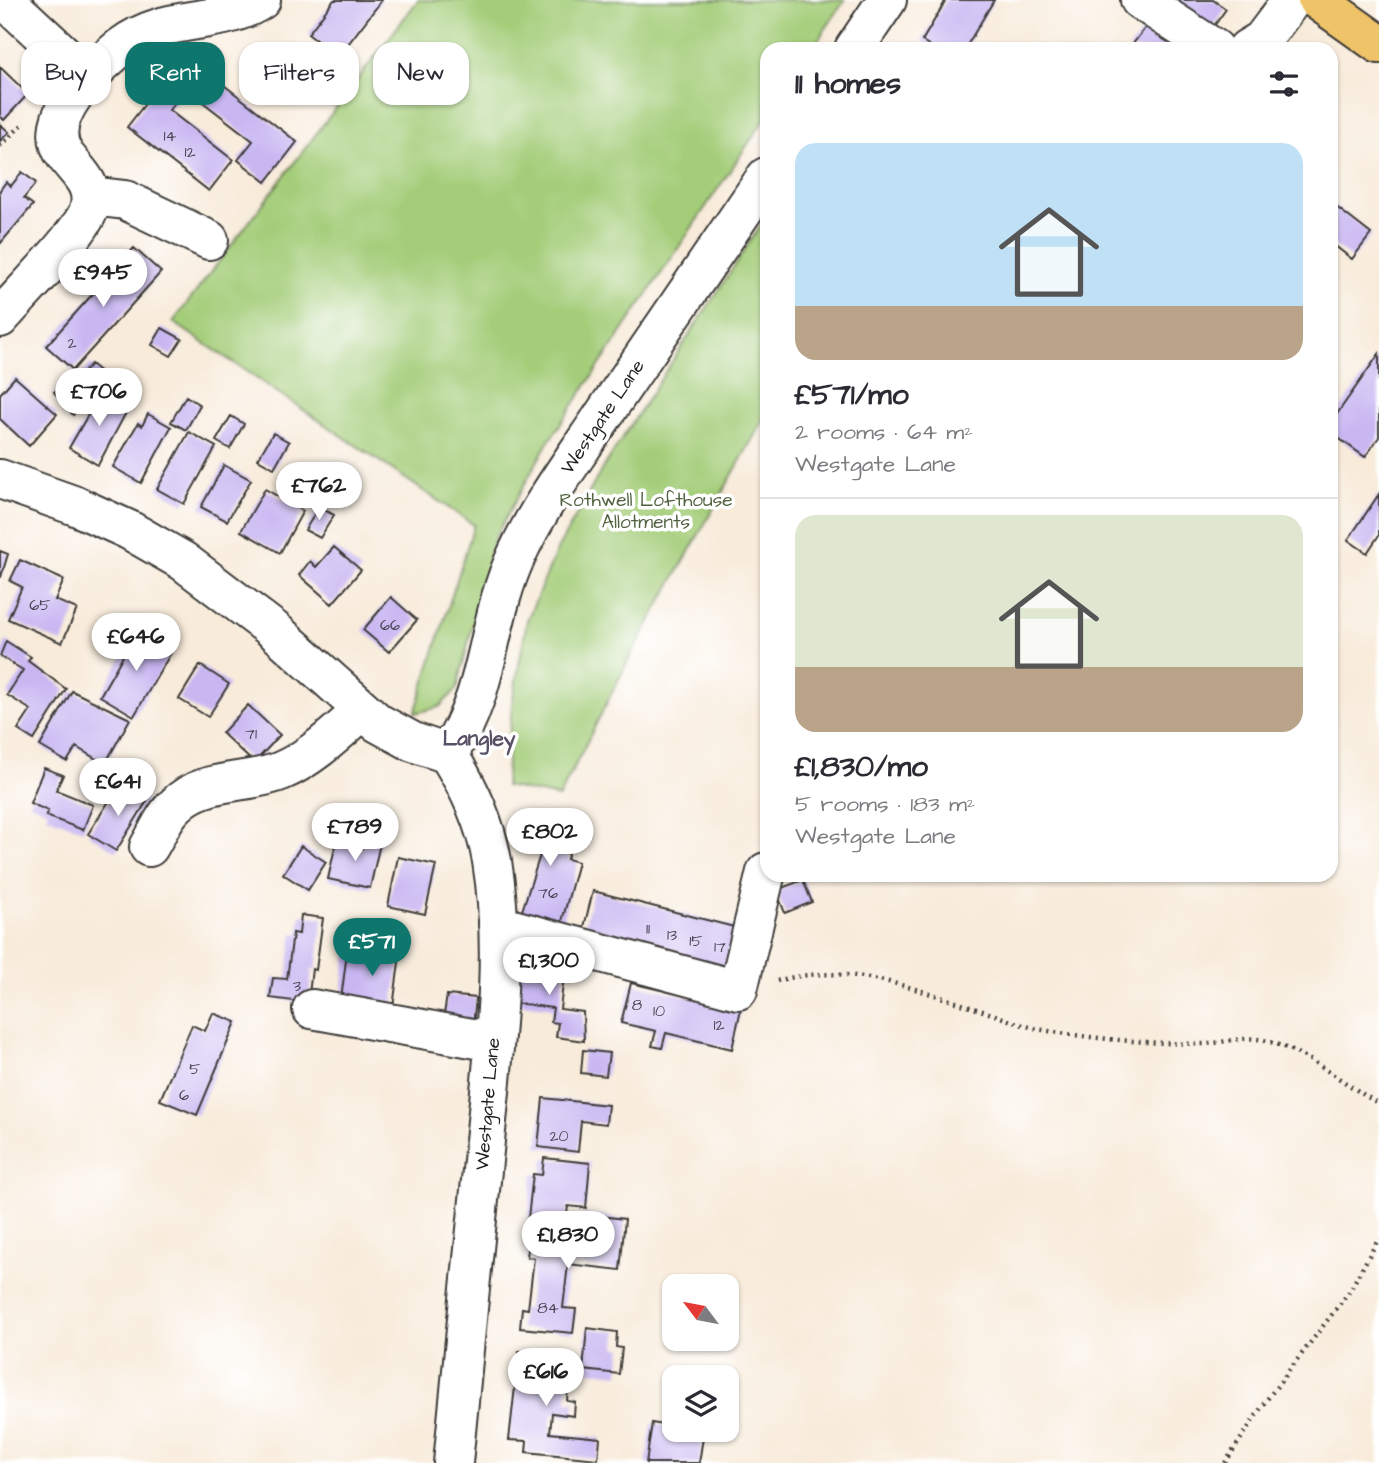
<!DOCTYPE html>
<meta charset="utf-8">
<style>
:root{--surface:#fff;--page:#f2f2f3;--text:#2b2b33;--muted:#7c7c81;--line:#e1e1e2;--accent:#0f766e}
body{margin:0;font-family:"Architects Daughter",sans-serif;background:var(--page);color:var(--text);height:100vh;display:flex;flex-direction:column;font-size:26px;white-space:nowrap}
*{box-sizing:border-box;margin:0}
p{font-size:23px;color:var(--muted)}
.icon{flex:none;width:38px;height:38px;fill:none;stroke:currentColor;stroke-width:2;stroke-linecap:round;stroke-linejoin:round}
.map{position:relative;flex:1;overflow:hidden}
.panel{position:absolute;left:760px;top:42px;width:578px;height:840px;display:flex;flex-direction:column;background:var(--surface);border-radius:21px;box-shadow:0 2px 5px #0004}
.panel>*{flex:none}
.banner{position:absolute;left:21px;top:42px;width:634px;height:63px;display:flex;gap:14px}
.needle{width:46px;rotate:302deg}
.fabs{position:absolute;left:662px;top:1274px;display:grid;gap:14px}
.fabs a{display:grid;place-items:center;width:77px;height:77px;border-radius:14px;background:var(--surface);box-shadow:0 2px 5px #0004;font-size:35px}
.price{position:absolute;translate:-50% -60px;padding:0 16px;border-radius:24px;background:#fff;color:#222;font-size:23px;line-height:46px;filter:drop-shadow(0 2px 4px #0008)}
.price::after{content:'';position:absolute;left:50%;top:42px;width:21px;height:16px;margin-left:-10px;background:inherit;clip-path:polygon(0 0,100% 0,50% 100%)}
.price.selected{background:var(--accent);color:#fff}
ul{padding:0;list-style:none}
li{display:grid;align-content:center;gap:14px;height:371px;padding:0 35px}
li+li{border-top:2px solid var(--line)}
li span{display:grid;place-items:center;height:217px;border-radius:21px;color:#555}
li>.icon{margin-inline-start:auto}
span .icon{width:126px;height:126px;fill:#fffc;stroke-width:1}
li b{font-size:30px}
h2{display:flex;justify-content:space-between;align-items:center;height:84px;padding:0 35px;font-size:30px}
.pill{padding:0 24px;border-radius:21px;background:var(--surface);box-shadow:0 2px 5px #0004;font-size:24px;line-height:63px}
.pill.selected{background:var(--accent);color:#fff}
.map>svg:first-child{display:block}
.green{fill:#a4cd79;stroke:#60744a;stroke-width:2}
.building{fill:#c9b7f2}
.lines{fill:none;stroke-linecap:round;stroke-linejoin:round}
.minor-casing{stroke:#3d3b38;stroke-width:42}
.major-casing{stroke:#3d3b38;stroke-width:42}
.path{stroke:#3d3b38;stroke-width:4.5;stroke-dasharray:2 5;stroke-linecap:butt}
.minor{stroke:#fff;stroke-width:38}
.major{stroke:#efc469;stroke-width:38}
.labels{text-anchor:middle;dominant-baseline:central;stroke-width:7;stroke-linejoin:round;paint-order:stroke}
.number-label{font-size:16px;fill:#474352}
.street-label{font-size:19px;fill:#1c1c1c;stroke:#fff}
.park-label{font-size:19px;fill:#526341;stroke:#fff}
.neighbourhood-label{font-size:21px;font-weight:bold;fill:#595267;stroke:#fff}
</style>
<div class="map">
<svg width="1379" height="1463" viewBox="0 0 1379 1463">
<rect width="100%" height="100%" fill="#fff"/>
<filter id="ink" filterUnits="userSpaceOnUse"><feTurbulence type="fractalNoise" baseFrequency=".0143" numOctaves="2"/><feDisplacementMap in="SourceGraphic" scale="14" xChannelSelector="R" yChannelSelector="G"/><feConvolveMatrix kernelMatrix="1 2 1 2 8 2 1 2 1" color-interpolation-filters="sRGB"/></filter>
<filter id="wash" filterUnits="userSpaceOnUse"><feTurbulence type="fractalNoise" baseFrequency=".00686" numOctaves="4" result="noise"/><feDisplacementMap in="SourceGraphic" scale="28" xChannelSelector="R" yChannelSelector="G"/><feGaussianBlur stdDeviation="1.57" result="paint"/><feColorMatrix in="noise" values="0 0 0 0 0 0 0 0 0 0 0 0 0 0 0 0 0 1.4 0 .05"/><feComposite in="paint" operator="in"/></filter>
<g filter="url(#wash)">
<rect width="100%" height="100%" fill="#f8ebda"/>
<path class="green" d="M418,0h427l-33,49h-46v68l-219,327 -53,95 -37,150 -18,18 -24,6 59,-188 -301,-203z
M766,217v198l-136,242 -71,140 -54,-11 7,-82 15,-84 31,-72 43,-77z"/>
<g id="blocks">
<path class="building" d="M334,0h48l-44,57 -30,-23z
M942,0h52l-29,49h-29l-14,-8 23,-39z
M1178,0h35l13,9 -17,24 -37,-25z
M1149,23l34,26h-54z
M0,67l28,27 -24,26 -4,-4z
M202,68l95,74 -31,40 -28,-22 15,-19 -67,-52z
M163,81l18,14 -12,15 64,50 -24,31 -82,-64z
M0,124l9,8 -9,9z
M22,172l14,11 -12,15 9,7 -33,39v-54l6,-8 5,4z
M1330,202l41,32 -19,25 -22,-17z
M134,248l27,24 -88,98 -27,-24z
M162,328l20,11 -11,17 -19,-11z
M1379,354v83l-14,20 -35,-25v-8z
M91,364l18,15 -11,12 -17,-16z
M15,377l42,37 -28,32 -29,-27v-25z
M67,379l10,9 5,-6 12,10 -21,23 -19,-23z
M101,392l28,15 -31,58 -29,-17z
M186,396l14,9 -14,25 -15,-8z
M148,414l23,13 -30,56 -28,-16 25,-44 4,3z
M231,416l13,8 -14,25 -14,-8z
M189,432l27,15 -32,57 -27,-15z
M273,433l16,9 -15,26 -16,-9z
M224,465l27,15 -24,41 -26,-14z
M265,489l38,22 -23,42 -39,-22z
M1379,494v41l-12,18 -19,-13z
M319,507l15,8 -14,23 -15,-8z
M334,547l27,23 -29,34 -33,-29 11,-14 6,6z
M0,551l8,3 -7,23h-1z
M20,560l44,20 -9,20 22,9 -15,34 -54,-24 14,-32 -12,-6z
M391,597l26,23 -28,32 -26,-22z
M137,631l35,20 -38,65 -34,-20z
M6,641l25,16 -3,4 38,28 -32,51 -16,-10 13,-20 -24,-15 16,-25 -23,-14z
M200,665l29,19 -21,33 -29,-18z
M72,691l58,28 -25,45 -29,-17 -9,15 -27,-16z
M248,705l32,30 -26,28 -32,-30z
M44,768l19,7 -7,15 37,15 -10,25 -37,-14 2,-5 -18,-8z
M120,784l27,17 -31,50 -28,-17z
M536,813l40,11 -9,35 11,3 -17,63 -40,-11 20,-62 -21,-5 7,-25 6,1z
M365,836l16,3 -11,49 -42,-9 8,-36 26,5z
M301,846l25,16 -18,28 -25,-16z
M398,857l38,8 -11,49 -37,-8z
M803,880l9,22 -27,11 -9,-23z
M593,891l145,37 -12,45 -144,-38z
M301,915l22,3 -7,52 -4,-1 -4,34 -38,-5 3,-20 14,1 6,-46 6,1z
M375,937l27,3 -10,75 -52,-7 7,-56 25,4z
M519,962l46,6 -5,41 23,3 1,29 -28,-4 2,-14 -7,-1 2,-14 -38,-5z
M631,983l110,26 -9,40 -66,-16 -4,15 -10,-2 4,-15 -35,-8z
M447,995l29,3 -3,27 -30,-4z
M213,1013l23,9 -39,93 -37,-15 32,-75 13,6z
M583,1050l26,3 -3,23 -25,-3z
M543,1098l65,7 -2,19 -25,-3 -3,31 -40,-5z
M544,1158l46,5 -4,45 -18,-2 -3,25 -38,-4 6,-53 9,1z
M582,1214l43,5 -5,51 -52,-6 -5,44 13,1 -3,24 -53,-5 2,-20 6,1 6,-51 -7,-1 2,-18 58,6 2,-11 -9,-1z
M587,1328l30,4 -1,15 6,1 -3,26 -36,-4z
M519,1351l40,4 -1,6 12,1 -3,39 8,1 -1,14 -22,-3 -2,20 50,5 -2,21 -72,-7 1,-11 -18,-1z
M652,1423l22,4v3l30,1 -5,32h-53z"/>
</g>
</g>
<g filter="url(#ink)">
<use href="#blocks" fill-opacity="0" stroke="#3d3b38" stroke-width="2"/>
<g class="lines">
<g class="minor-casing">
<path id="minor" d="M5,0l85,79
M1140,0l75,49
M854,49l33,-49
M1247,49l15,-9 30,-40
M91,196l34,4 84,40
M0,318c19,-22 86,-89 90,-112 4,-23 -13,-34 -25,-51 -26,-36 29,-86 56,-108 45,-35 97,-19 140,-47
M0,479l76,27 53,24 54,31 91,69 104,93 35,19 35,12c21,34 37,67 44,107 15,92 2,188 -7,280 -11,107 -22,215 -32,322
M448,754c44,-66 37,-131 69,-200 25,-54 63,-103 96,-153 51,-74 102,-149 153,-224
M149,847c8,-13 15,-31 26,-41 27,-29 73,-21 106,-35 31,-13 57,-39 82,-61
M498,925l240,65 28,-118
M312,1009l182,33"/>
</g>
<g class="major-casing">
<path id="major" d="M1317,0l62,44"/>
</g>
<path class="path" d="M0,146l23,-22
M777,981c73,-21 146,11 215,33 17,6 34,13 51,16 50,9 102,13 153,14 23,1 45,-9 68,-4 41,11 79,43 115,64
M1225,1463l40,-61 84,-110 30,-54"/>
<use href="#minor" class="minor"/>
<use href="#major" class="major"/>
</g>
</g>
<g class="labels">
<g class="number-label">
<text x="170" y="136">14</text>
<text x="190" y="152">12</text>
<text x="72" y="343">2</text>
<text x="40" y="605">65</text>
<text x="390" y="625">66</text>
<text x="251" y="734">71</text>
<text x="548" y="893">76</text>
<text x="648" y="929">11</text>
<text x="672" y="935">13</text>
<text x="696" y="941">15</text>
<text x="720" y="947">17</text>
<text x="297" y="986">3</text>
<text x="637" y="1005">8</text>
<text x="659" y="1011">10</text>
<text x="719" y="1025">12</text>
<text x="195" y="1069">5</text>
<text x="184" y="1095">6</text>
<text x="559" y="1136">20</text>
<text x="548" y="1308">84</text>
</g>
<g class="street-label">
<text transform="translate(603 417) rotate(-56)">Westgate Lane</text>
<text transform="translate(488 1104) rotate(-85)">Westgate Lane</text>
</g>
<g class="park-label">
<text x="646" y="500">Rothwell Lofthouse<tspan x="646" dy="22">Allotments</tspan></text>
</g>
<g class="neighbourhood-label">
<text x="479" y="738">Langley</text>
</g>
</g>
</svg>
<div class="fabs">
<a><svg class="needle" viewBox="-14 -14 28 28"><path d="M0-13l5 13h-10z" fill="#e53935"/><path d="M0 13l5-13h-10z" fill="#7c7c81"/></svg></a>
<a><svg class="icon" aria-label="layers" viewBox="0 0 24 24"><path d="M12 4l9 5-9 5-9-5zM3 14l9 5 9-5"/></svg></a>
</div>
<b class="price" style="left:103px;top:309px">£945</b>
<b class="price" style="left:99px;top:428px">£706</b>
<b class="price" style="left:319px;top:522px">£762</b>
<b class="price" style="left:136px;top:673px">£646</b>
<b class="price" style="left:118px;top:818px">£641</b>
<b class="price" style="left:355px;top:863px">£789</b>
<b class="price" style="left:550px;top:868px">£802</b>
<b class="price selected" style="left:372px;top:978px">£571</b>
<b class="price" style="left:549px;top:997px">£1,300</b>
<b class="price" style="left:568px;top:1271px">£1,830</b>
<b class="price" style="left:546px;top:1408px">£616</b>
<div class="banner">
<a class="pill">Buy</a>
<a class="pill selected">Rent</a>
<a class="pill">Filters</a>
<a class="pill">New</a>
</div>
<section class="panel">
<h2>11 homes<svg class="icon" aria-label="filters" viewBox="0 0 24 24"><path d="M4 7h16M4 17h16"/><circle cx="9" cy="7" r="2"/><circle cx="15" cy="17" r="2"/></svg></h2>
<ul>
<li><span style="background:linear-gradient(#bfe0f5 75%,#b9a48a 0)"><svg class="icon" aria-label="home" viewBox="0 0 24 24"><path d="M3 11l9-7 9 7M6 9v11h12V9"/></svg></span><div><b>£571/mo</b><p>2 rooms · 64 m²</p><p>Westgate Lane</p></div></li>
<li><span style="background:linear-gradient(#dfe7d0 70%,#b9a48a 0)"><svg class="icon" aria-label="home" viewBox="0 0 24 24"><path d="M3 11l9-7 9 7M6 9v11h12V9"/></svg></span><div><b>£1,830/mo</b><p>5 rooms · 183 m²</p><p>Westgate Lane</p></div></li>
</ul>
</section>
</div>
